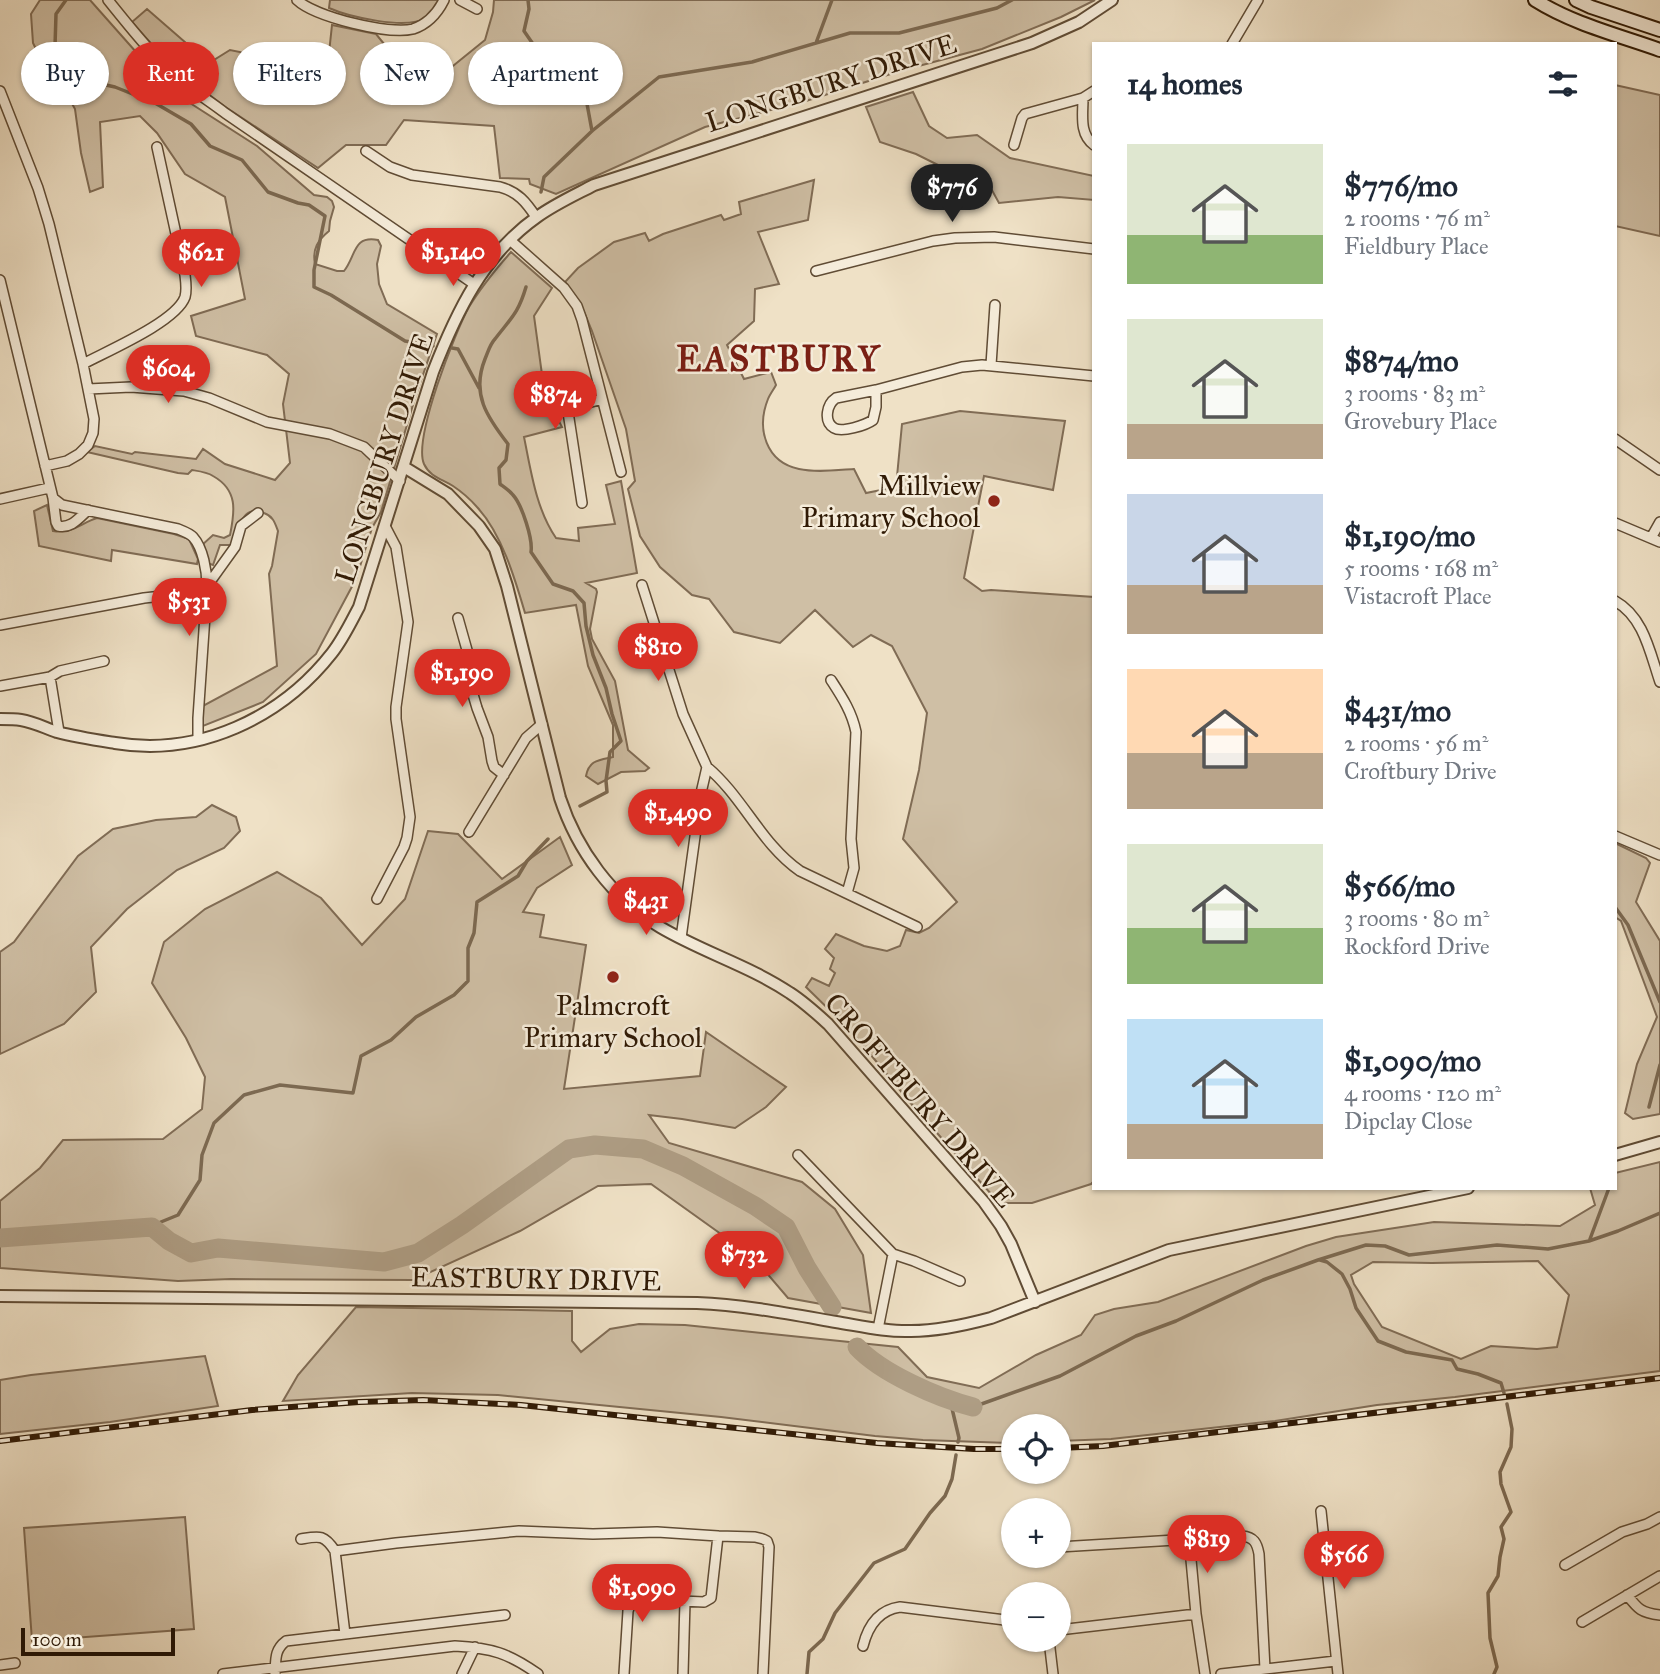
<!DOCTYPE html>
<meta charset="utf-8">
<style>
:root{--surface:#fff;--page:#f6f6f7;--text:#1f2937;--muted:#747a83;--accent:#d93025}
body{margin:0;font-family:"IM FELL Great Primer",serif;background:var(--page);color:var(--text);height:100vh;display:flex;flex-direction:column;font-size:26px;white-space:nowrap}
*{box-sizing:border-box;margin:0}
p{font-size:23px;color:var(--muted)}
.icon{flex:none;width:38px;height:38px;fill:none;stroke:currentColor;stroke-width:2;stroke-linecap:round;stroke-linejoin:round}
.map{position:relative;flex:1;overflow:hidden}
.sheet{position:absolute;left:1092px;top:42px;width:525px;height:1148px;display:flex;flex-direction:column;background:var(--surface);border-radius:0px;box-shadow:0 2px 5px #0004}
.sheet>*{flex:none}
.guide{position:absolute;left:21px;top:42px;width:665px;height:63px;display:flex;gap:14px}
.fabs{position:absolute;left:1001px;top:1414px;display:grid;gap:14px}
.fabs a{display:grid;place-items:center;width:70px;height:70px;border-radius:50%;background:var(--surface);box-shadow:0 2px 5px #0004;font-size:35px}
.scale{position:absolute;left:21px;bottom:18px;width:154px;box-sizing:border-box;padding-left:7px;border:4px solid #301a05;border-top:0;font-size:19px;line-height:24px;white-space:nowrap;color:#301a05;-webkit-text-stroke:5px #f5ecda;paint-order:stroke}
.price{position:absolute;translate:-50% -60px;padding:0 16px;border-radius:24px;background:var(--accent);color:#fff;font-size:23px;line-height:46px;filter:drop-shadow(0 2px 4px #0008)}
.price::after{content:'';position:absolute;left:50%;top:42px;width:21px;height:16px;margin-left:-10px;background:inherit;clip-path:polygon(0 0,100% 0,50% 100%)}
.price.selected{background:#222;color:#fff}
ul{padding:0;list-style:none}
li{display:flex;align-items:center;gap:21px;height:175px;padding:0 35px}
li span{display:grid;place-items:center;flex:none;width:196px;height:140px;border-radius:0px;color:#555}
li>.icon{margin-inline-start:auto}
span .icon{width:84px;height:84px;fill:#fffc;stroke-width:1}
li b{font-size:30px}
h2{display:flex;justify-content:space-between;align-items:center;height:84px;padding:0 35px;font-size:30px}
.chip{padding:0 24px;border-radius:32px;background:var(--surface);box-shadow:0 2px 5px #0004;font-size:24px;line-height:63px}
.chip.selected{background:var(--accent);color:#fff}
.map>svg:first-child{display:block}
.green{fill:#cfbfa5;stroke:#806c55;stroke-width:2;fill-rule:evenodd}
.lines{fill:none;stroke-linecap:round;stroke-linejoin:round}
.stream{stroke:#7c6951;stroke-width:3.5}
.river{stroke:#ae9d84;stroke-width:19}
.minor-casing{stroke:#604c35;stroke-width:12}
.tertiary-casing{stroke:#604c35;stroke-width:14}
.secondary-casing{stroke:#301a05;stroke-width:16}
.minor{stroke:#f5ecda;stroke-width:9}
.tertiary{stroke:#f5ecda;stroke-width:10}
.secondary{stroke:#f5ecda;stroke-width:12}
.rail-casing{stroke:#301a05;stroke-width:6}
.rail{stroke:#f5ecda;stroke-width:3.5;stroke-dasharray:10;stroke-linecap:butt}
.poi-dot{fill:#8f2418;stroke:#f5ecda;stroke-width:2.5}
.labels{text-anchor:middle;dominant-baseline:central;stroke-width:5;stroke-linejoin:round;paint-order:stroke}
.street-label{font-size:28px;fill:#301a05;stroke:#f5ecda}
.poi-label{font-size:28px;fill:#301a05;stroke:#f5ecda;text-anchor:end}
.district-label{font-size:35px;font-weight:bold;letter-spacing:2px;fill:#7a1f14;stroke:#f5ecda}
</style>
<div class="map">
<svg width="1660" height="1674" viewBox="0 0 1660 1674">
<rect width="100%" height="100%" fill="#efe1c6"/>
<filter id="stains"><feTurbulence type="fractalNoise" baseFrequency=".00286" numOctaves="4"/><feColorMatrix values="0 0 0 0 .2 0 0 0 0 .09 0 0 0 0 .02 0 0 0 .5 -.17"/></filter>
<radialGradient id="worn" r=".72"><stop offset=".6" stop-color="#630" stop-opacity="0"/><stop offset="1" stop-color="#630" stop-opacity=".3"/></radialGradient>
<path class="green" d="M40,0h50l54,61 46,42 67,43 57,49 13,2 5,4 2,6 -4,14 -1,10c-11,9 -17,18 -14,33l22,7h7c12,-15 9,-36 34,-31l3,6 -4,18 2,20 8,20 50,30 -22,64 -34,114 -9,16 -16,51 -40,75 -53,48 -60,24 -4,-18 78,-42 -8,-92 3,-8 6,-35c-3,-8 -5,-15 -14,-18 -24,-10 -24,19 -33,32h-11l-7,20 -6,-2 -5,-18 11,-10 11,3 6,-3c5,-24 8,-45 -17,-59 -6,-4 -15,-5 -21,-6l-4,4 -10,-1 -91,-21 8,-6 37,8 3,-2 61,7 7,-10 22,15 50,16 15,-17 -7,-59 6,-30 -22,-19 -71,-19 -5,-20 54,-17 -20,-102 -40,-23 -28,-41 -17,-17 -40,6 3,65 -13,5 -9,-39 -6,-44 -9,-16 -15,-13 -18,-37 -2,-29z
M330,0h109c-3,6 -8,14 -13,18 -20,12 -77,-1 -97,-10z
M494,0h601l-34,17 -79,32 -82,22 -94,30 -101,26 -149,67 -26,-10 -1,-5 -29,-1 -6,-52 -90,-6 -18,25h-40l-28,23 -94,-62 -55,-42 -37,-42 15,-13 62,54 21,-13 70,14 10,-9 19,-2 3,-28 44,9 46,57 63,-51 8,-28z
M1615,85l45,10v141l-45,-10z
M913,92l16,34 18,12 30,-3 33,23 84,18v24l-36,-3 -59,6 -16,-29 -31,-2 -36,-18 -36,-12 -14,-35z
M814,180l-6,40 -50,12 21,52 -24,5 -1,32 -27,24 17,34 27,-7 5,13c-2,4 -6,9 -8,14 -12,30 -2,63 31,70 18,4 37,1 55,0l12,24 30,-6 6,-63 58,-13 105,10 -12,69 -69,-14 -20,102 18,13 9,-1 103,7v584l-3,3 -59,19h-33l-85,-96 -63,-76 -45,-44 6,-9 17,8 6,-13 -5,-4 4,-11 -9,-9 11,-15 28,12 23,5 13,-5 6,-16 13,3 10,-5 28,-26 -54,-63 16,-69 8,-57 -35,-67 -21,-11 -18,12 -38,-37 -35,33 -46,-11 -25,-33 -17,-4 -32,-28 -20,-31 -12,-47 7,-8 -9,-52 -34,-98 -8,-19 -19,-30 13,-14 36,-26 31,-9 4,8 14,-7 58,-19 3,5 17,-6 -2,-12z
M511,252l41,36 -18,28 9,66 4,16 15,29 -38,10c7,34 12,72 32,101l23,3 -1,-13 37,-4 -9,-39 15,-4 16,92 -51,10 10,6 1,3 -7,37 2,10 23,42 13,69 21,18 -4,3 -24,1 -23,12 -12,-8c3,-16 13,-16 27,-19v-32l-25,-59 -12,-61 -51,8c-10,-34 -23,-79 -48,-106 -7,-8 -15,-15 -24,-21 -11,-7 -23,-9 -29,-22 -11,-25 31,-132 45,-157 12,-20 27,-38 42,-55z
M47,505l6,26c19,3 28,-8 44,-13l77,16 15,5 9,20 -1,5 -85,-14 -1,11 -72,-15 -5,-35z
M212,805l24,12 4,14 -16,17 -47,22 -50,39 -36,38 5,45 -32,32 -64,30v-102l14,-10 64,-86 35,-27 43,-9 40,-3z
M428,831l30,3 44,45 58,-42 12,28 -35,23 -14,24 21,3 -4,22 46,8 -22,144 136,-13 6,-44 80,55 -20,20 -31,21 -53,-9 -33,-4 20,28 133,39 33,27 28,46 8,58 -83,-15 -35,-41 -102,-73 -53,2 -78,45 -107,49 -182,-1 -53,2 -178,-13v-67l40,-33 23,-28 100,-1 39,-30 3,-32 -19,-39 -34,-55 12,-41 41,-33 72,-37 44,26 41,47 43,-46z
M1615,843l31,15 4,5 -14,39 24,39v173l-27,5 -8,-6 12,-49 20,-47 -36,-96 -6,-4z
M1660,1162v209l-205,26 -78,8 -102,16 -164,18 -52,2v-15h-46v17h-4l-86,-3 -48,-4 -154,-19 -223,-22 -86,-2 -129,8 15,-26 58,-68 216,4v30l9,11 29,-23 29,-5 46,1 213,22 29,30 52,11 57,-33 45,-20 14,-20 19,-6 44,-7 148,-56 30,-9 98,-15 126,4 35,-21 -5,-17h25v-15zM1538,1261l31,34 -12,52 -20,2 -46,-3 -30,13 -79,-32 -28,-43 -3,-9 22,-13 59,1z
M205,1356l13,50 -108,16 -110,12v-54l31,-5z
M185,1517l9,112 -162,12 -8,-113z"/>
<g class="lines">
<path class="stream" d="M66,0l-10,14 -1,32 12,21 30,16 18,4 40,16 36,21 19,22 32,14 26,32 30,11 11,2 16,11 -11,54v17l17,8 74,46 28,5
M528,0l1,9 -5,22 18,26 23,13 20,23 7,38
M816,43l16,-43
M541,192l3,-15 48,-46 67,-54 93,-15 98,-29h49l98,-25 15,-8
M526,287c-8,27 -15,31 -31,52 -5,5 -7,13 -10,20 -14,35 2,58 23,85l-2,16 -7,8 1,16c4,3 10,7 13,11 9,10 20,44 18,57l22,32 20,7 11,12 2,23 7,29 13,33 6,26 9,27 -11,11 -4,29 1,11 -27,14
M452,348l6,1 21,39
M1615,907l13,18 32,77
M1649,1107l11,-42
M152,1227l4,-3 22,-9 22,-35 2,-25 12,-32 30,-28 36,-10 73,8 8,-37 30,-16 25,-23 38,-22 14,-14v-33l6,-15 3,-31 41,-26 9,-15 21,-22
M1590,1239l19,-51
M1320,1260l7,2 15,12 8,15 6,19 22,33 28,11 46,8 5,9 21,5 23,9 3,10
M950,1400l9,38 -1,4
M973,1407l87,-31 76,-40 40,-15 87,-41 55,-20 48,-15 19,1 24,9 88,-10 51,4 41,-8 29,-10 42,-18
M807,1674l2,-22 14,-13 12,-26 39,-50 31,-14 25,-36 15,-17 7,-17 4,-24
M1494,1674l3,-7 -7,-29 -2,-45 10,-17 2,-19 4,-18 -3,-12 10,-15 -10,-28 -1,-12 11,-25 1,-18 -5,-25"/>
<path class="river" d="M0,1238l152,-11 17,14 22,12 27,-5 166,14 34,-9 44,-28 107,-76 26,-4 48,4 40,17 72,40 31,21 21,41 25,39
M857,1347c24,26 81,51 116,60"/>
<g class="minor-casing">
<path id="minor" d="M108,0c24,30 48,60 77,84 13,10 27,19 40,29l249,171
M297,0c18,17 92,35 116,29 15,-5 24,-15 31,-29
M460,0l17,9
M1232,44l26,-44
M0,91l38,97 11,36 34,140 11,55 -1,14 -5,12 -9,9 -12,7 -22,5
M1083,98c0,17 -4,36 11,47
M1014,145l8,-27 3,-4 58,-16 11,-7
M366,151l24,16 22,8 88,12c18,5 26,15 36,30
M510,240l54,48 13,18 5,14 39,152
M816,271l117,-30 22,-3 39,-1 100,12
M0,280l53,218 9,7 116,24c5,2 11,4 15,8 10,11 14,34 14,49l-9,132v22
M83,364c24,-13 93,-42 102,-67 2,-7 1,-14 0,-22l-28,-128
M991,365l4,-60
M88,389l43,-2 26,2 27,2 25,7 58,24 63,12 34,13 36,34
M876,390v17l-3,13c-7,5 -31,13 -39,8 -11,-7 -7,-24 2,-30l40,-8 86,-23 20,-2 112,11
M1615,439l45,31
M53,498l3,24 2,4c13,3 21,-8 30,-16
M0,499l49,-11
M582,503l-14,-91 6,-5 28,-8
M1615,523l45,19
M1651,538l9,-16
M642,585l41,129 24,53 -6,26 -20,145
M207,586l28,-39 6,-21 17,-13
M1615,601c29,16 35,52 45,81
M458,618l9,32 2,31 8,27 11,29 4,24 2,6 10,8
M0,625l144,-27 18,-2 44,1
M50,677l9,55
M831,680c11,17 21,32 25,52l-5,107 3,29 -7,25
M0,686l50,-9 10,-6 44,-10
M707,767c36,30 54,77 93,104l117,56
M469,832l57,-94 16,-14
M1615,836l45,19
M377,899l27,-52 3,-9 3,-21 -14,-98v-12l12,-85 -12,-75 -11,-21
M798,1155l95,99 21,7 46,20
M878,1329l15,-75
M1321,1511l17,163
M1189,1538l7,76 9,60
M301,1539c18,-3 23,-5 34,12l10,83
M1059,1547l183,-11c12,1 15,7 17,18l6,115
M335,1551l61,-8 123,-12 74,3 64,-2 61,4 37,1 8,2 4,2 2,6 -6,127
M1565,1565l57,-33 25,-8 13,-7
M1627,1595c11,14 14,18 33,20
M1582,1622l78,-46
M1059,1630l137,-16
M1049,1640l4,34
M863,1646c5,-20 15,-36 37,-39l113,14
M0,1665l15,-2
M223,1674l232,-28c37,2 53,7 83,28
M275,1674c1,-14 -1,-24 11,-33l219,-26
M462,1674l13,-27
M624,1674l4,-63 3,-9 5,-3 68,3 7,-4 7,-62
M683,1674l2,-73
M1221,1674l115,-13"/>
</g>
<g class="tertiary-casing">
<path id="tertiary" d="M404,467l44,27 31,32 16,23 12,37 53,212c17,52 52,100 100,129 42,25 90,39 130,66 14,9 26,20 38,31l156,178 17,24 10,18 24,58
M0,719c7,0 15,0 21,1 13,2 24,8 36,12 19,5 39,8 58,11 84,14 166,-25 217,-90 11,-14 19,-31 27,-46l74,-235c23,-59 50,-117 104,-155 18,-13 38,-22 57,-32l438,-142 47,-21 33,-22
M1615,1155l45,-13
M0,1296l697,7c47,2 93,11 139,19 25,4 50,10 75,9 28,0 54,-6 80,-13l178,-68 299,-62"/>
</g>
<g class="secondary-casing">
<path id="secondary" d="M1535,0c38,24 83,35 125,50
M1576,0l15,7 69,23"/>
</g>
<use href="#minor" class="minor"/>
<use href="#tertiary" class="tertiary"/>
<use href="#secondary" class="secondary"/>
<g class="rail-casing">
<path id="rail" d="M0,1441l252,-31 107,-8 64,-2 98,5 356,38 97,6h39
M1059,1448l44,-2 557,-68"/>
</g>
<use href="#rail" class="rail"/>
</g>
<g class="poi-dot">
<circle cx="994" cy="501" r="7"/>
<circle cx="613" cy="977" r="7"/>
</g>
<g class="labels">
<g class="street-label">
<text transform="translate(831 83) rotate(-18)">LONGBURY DRIVE</text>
<text transform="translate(384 458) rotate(-72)">LONGBURY DRIVE</text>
<text transform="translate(920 1100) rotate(49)">CROFTBURY DRIVE</text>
<text transform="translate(536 1279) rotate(1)">EASTBURY DRIVE</text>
</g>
<g class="poi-label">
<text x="980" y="485">Millview<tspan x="980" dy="32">Primary School</tspan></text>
<text x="613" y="1005" text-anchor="middle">Palmcroft<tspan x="613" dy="32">Primary School</tspan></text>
</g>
<g class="district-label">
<text x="779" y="359">EASTBURY</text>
</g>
</g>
<rect width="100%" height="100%" filter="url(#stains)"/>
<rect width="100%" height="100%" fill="url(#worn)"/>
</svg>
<div class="fabs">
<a><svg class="icon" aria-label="locate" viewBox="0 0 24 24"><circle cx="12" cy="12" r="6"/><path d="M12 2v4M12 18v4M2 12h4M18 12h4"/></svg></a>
<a>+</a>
<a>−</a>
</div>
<div class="scale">100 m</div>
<b class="price selected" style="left:952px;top:224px">$776</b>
<b class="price" style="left:453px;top:288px">$1,140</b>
<b class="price" style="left:201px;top:289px">$621</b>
<b class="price" style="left:168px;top:405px">$604</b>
<b class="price" style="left:555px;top:431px">$874</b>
<b class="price" style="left:189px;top:638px">$531</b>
<b class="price" style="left:658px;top:683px">$810</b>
<b class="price" style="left:462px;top:709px">$1,190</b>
<b class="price" style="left:678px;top:849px">$1,490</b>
<b class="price" style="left:646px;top:937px">$431</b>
<b class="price" style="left:744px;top:1291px">$732</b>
<b class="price" style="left:1207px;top:1575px">$819</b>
<b class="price" style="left:1344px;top:1591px">$566</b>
<b class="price" style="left:642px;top:1624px">$1,090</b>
<div class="guide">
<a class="chip">Buy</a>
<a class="chip selected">Rent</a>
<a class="chip">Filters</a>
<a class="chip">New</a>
<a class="chip">Apartment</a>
</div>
<section class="sheet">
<h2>14 homes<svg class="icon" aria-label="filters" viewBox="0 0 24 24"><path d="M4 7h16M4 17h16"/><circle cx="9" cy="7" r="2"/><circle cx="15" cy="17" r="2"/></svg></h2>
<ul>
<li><span style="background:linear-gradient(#dfe7d0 65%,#8fb573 0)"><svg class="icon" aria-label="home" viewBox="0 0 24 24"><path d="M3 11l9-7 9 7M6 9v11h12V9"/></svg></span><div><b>$776/mo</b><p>2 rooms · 76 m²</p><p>Fieldbury Place</p></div></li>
<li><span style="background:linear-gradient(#dfe7d0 75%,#b9a48a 0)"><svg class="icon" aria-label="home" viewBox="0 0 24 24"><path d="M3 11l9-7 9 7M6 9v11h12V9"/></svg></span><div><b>$874/mo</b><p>3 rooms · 83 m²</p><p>Grovebury Place</p></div></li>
<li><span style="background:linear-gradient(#c9d6e8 65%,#b9a48a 0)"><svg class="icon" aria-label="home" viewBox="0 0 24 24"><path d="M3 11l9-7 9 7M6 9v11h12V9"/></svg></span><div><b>$1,190/mo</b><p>5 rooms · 168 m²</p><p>Vistacroft Place</p></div></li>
<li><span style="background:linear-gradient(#ffd9b3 60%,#b9a48a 0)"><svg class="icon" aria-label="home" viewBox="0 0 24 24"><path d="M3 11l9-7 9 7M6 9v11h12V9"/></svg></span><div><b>$431/mo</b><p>2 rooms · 56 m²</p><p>Croftbury Drive</p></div></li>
<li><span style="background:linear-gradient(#dfe7d0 60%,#8fb573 0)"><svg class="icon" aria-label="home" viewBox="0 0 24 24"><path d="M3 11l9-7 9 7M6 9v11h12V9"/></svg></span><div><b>$566/mo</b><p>3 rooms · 80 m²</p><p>Rockford Drive</p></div></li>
<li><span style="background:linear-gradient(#bfe0f5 75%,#b9a48a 0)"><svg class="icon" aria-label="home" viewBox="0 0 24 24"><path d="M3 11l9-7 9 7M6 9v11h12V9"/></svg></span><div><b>$1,090/mo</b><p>4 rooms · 120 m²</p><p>Dipclay Close</p></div></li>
</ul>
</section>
</div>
